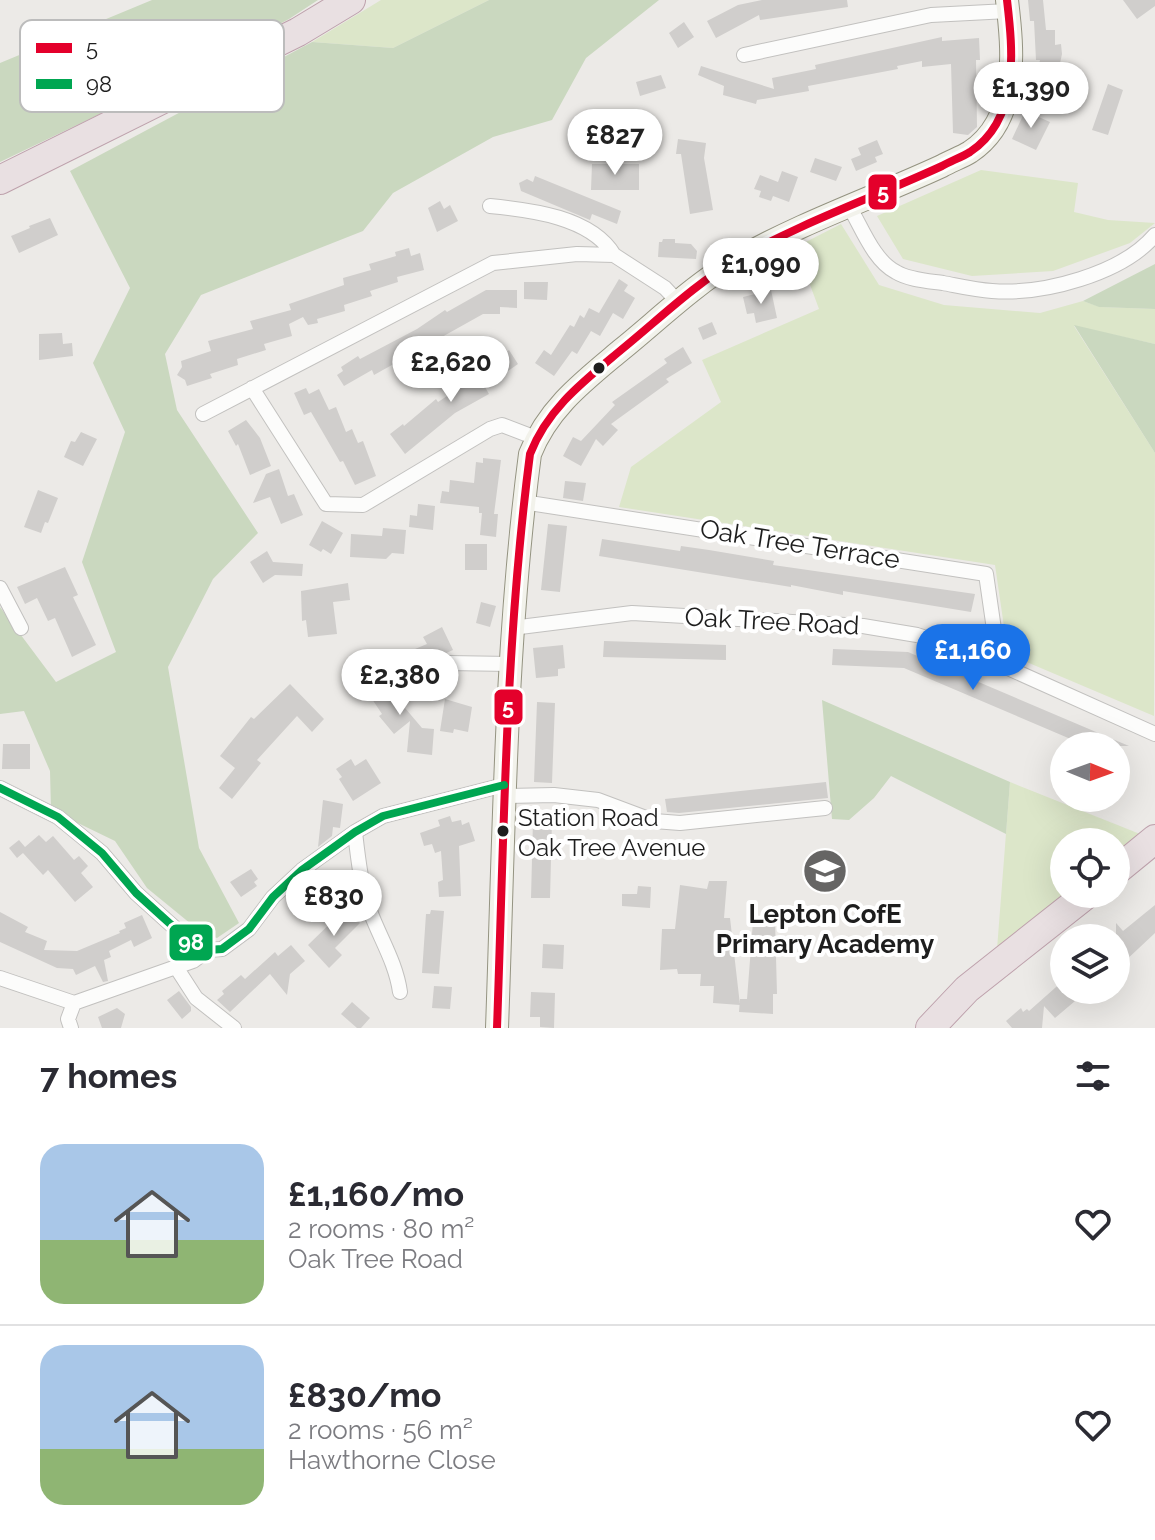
<!DOCTYPE html>
<meta charset="utf-8">
<style>
:root{--surface:#fff;--page:#f2f2f3;--text:#2b2b33;--muted:#7c7c81;--line:#e1e1e2;--accent:#1a73e8}
body{margin:0;font-family:Raleway,sans-serif;background:var(--page);color:var(--text);height:100vh;display:flex;flex-direction:column;font-size:30px;white-space:nowrap}
*{box-sizing:border-box;margin:0}
p{font-size:26px;color:var(--muted)}
.icon{flex:none;width:44px;height:44px;fill:none;stroke:currentColor;stroke-width:2;stroke-linecap:round;stroke-linejoin:round}
.map{position:relative;height:1028px;overflow:hidden}
.side{display:flex;flex-direction:column;background:var(--surface);flex:1}
.side>*{flex:none}
.needle{width:52px;rotate:91deg}
.controls{position:absolute;left:1050px;top:732px;display:grid;gap:16px}
.controls a{display:grid;place-items:center;width:80px;height:80px;border-radius:50%;background:var(--surface);box-shadow:0 8px 32px #0002;font-size:40px}
.price{position:absolute;translate:-50% -68px;padding:0 18px;border-radius:28px;background:#fff;color:#222;font-size:26px;line-height:52px;filter:drop-shadow(0 2px 4px #0008)}
.price::after{content:'';position:absolute;left:50%;top:48px;width:24px;height:18px;margin-left:-12px;background:inherit;clip-path:polygon(0 0,100% 0,50% 100%)}
.price.active{background:var(--accent);color:#fff}
ul{padding:0;list-style:none}
li{display:flex;align-items:center;gap:24px;height:200px;padding:0 40px}
li+li{border-top:2px solid var(--line)}
li span{display:grid;place-items:center;flex:none;width:224px;height:160px;border-radius:24px;color:#555}
li>.icon{margin-inline-start:auto}
span .icon{width:96px;height:96px;fill:#fffc;stroke-width:1}
li b{font-size:34px}
h2{display:flex;justify-content:space-between;align-items:center;height:96px;padding:0 40px;font-size:34px}
.map>svg:first-child{display:block}
.grass{fill:#dce6c9}
.forest{fill:#cad8bf}
.building{fill:#d0cecc}
.lines{fill:none;stroke-linecap:round;stroke-linejoin:round}
.street-casing{stroke:#c2c1bf;stroke-width:16}
.secondary-casing{stroke:#949381;stroke-width:24}
.highway-casing{stroke:#bea1ac;stroke-width:30}
.street{stroke:#fcfcfb;stroke-width:14}
.secondary{stroke:#f2f2eb;stroke-width:22}
.highway{stroke:#e9e0e2;stroke-width:28}
.bus-1-casing{stroke:#fff;stroke-width:14}
.bus-2-casing{stroke:#fff;stroke-width:14}
.bus-1{stroke:#e4002b;stroke-width:8}
.bus-2{stroke:#00a651;stroke-width:8}
.bus-dot{fill:#1e1e1e;stroke:#fff;stroke-width:3}
.labels{text-anchor:middle;dominant-baseline:central;stroke-width:8;stroke-linejoin:round;paint-order:stroke}
.bus-label{font-size:24px;fill:#1e1e1e;stroke:#fff;text-anchor:start}
.street-label{font-size:26px;fill:#1e1e1e;stroke:#fff}
.poi-label{font-size:26px;font-weight:bold;fill:#1e1e1e;stroke:#fff}
.key{fill:#fff;stroke:#bcbcbc;stroke-width:2}
.key-label{font-size:22px;fill:#1e1e1e}
.line-badge{stroke:#fff;stroke-width:3}
.badge-label{font-size:22px;text-anchor:middle;font-weight:bold;fill:#fff}
</style>
<div class="map">
<svg width="1155" height="1028" viewBox="0 0 1155 1028">
<rect width="100%" height="100%" fill="#eceae7"/>
<path class="grass" d="M381,0h108l-96,48 -81,-6z
M981,170l97,13 -4,29 34,8 47,3 -25,20 -77,28 -81,5 -69,-17 -26,-43z
M841,224l38,61 65,20 96,8 43,-12 17,6 55,2v35l-81,-18 81,127 -1,263 -146,-62 -13,-89 -376,-58 12,-40 90,-65 -19,-42 117,-51 -23,-62z
M1010,782l130,52 -24,20v-12h-52l2,52 -69,55z"/>
<path class="forest" d="M152,0h166l-29,19 -85,45 -204,98v-99z
M489,0h170l-73,58 -34,62 -59,17 -100,56 -30,38 -162,64 -36,59 12,56 81,123 -45,46 -45,88 31,181 40,75 -22,15 -15,-5 -55,-45 -32,-47 -64,-31 -1,-39 -26,-60 -24,3v-107l56,75 60,-30 -34,-90 43,-130 -32,-69 37,-75 -60,-117 242,-129 81,6z
M1155,264v45l-56,-2 -16,-6z
M1074,325l81,19v109z
M822,700l188,82 -4,52 -115,-58 -17,22 -25,22 -17,-1z"/>
<path class="building" d="M762,0h85l1,7 -88,13 -1,-5 -43,23 -9,-17 31,-16z
M1028,0h15l3,30h9v15l6,-1 1,10 -10,46 -20,-4 8,-36h-4l-2,-39h-4z
M1123,0h32v6l-18,13z
M684,22l10,15 -16,11 -9,-15z
M942,37v4l37,-3 1,22h-4l1,67 -9,8 -15,-2 -2,-69 -29,3v-6l-25,5 1,3 -90,17 1,5 -52,9 -1,4 -33,-9 1,-9 -26,-11 3,-9 73,23 -2,-11 44,-9 -1,-4z
M661,75l5,13 -26,8 -4,-14z
M1108,84l15,6 -15,45 -16,-5z
M1025,111l25,11 -14,28 -24,-11z
M678,139l28,4 -2,15 9,52 -23,4 -9,-60h-5z
M877,140l6,14 -8,3 2,5 -21,9 -5,-12 10,-4 -3,-7z
M815,158l27,9 -6,14 -26,-9z
M592,164h47v26h-48z
M782,171l16,6 -9,25 -16,-6 -2,5 -12,-4 2,-6 -7,-2 6,-14 18,7z
M535,176l86,35 -4,13 -25,-10 -2,6 -69,-29 -2,-8 8,-4 6,3z
M440,201l4,8 6,-4 8,16 -21,11 -9,-24z
M50,218l8,17 -39,18 -8,-17 19,-8 -1,-2z
M663,239h12v4l16,1 6,7 -1,8 -38,-2 1,-15h3z
M409,248l2,8 9,-3 4,17 -27,7 1,5 -28,9 2,5 -28,9 1,6 -28,8 1,4 -10,2 -5,-8 -14,7 3,12 -28,8 2,6 -29,9 1,6 -28,9 2,4 -25,8 -2,-6 -8,-5 5,-8 -1,-6 30,-10 -3,-10 45,-12 -3,-8 41,-11 -2,-6 55,-19 -1,-7 28,-8 -2,-6 27,-8 -1,-4z
M619,279l9,6 -4,6 11,7 -12,21 -10,-6 -13,23 -9,-5 -14,23 -5,-3 -18,25 -19,-13 9,-13 7,5 19,-30 4,2 6,-12 4,3 5,-10 10,5z
M524,282h24l-1,18 -23,-1z
M486,290h31v18l-17,-1v7h-17l-109,61 -2,-5 -28,16 -7,-11 6,-4 -2,-4 17,-11 2,3 57,-30 28,-19 2,2z
M771,290l6,28 -21,5 -2,-10 -7,1 -4,-17z
M712,322l5,12 -14,6 -5,-12z
M62,333l1,11 9,-1 1,13 -34,4v-26z
M683,347l9,16 -26,16 3,3 -58,42 7,6 -15,16 -7,-7 -15,27 -18,-10 10,-19 8,4 34,-36 -3,-3 55,-39 -3,-4z
M509,350l9,14 -33,23 4,7 -34,19 -50,41 -15,-20 13,-10 1,2 32,-27 2,3 44,-29 -2,-3z
M306,388l3,6 10,-5 10,21 7,-3 10,25 6,-3 6,14 5,-2 13,35 -21,9 -12,-24 -3,1 -29,-50 -7,3 -10,-22z
M246,420l14,18 11,28 -21,9 -12,-31 -2,2 -8,-15z
M81,432l16,7 -14,27 -19,-9 7,-16 4,1z
M483,458l18,2 -7,54h4l-2,23 -16,-2 2,-22h-3v-6l-39,-4 2,-12 7,1 1,-12 24,3 2,-21 7,1z
M279,469l9,27 6,-2 9,21 -22,9 -11,-27 -17,6 13,-29z
M565,481l21,2 -3,18 -20,-3z
M38,490l20,8 -10,25 -3,-1 -4,11 -17,-6z
M418,504l17,2 -2,24 -24,-3 1,-12 7,1z
M322,521l21,12 -12,21 -8,-5 -2,3 -12,-7z
M548,524l19,2 -7,66 -19,-2z
M383,528l23,2 -2,24 -12,-1 -6,6 -36,-2 1,-23 31,2z
M602,539l78,12 1,-5 28,4 65,11 -1,4 202,29 -4,18 -128,-21v4l-52,-10v2l-192,-31z
M465,544h22v26h-22z
M267,551l6,11 30,2 -1,12 -27,-1 -12,8 -13,-21z
M65,567l13,28 -5,2 23,48 -24,12 -17,-39 -7,3 -11,-23 -12,6 -8,-17z
M348,583l2,17 -17,2 4,32 -29,3 -2,-17 -4,1 -1,-30z
M481,602l15,4 -6,21 -14,-4z
M442,627l11,23 -31,14 -7,-15 12,-5 -4,-7z
M604,641l122,4v15l-123,-3z
M563,645l2,23 -7,1v7l-22,2 -3,-30z
M833,649l75,3 221,94h-42l-183,-78 -72,-3z
M382,675l6,9 3,-2 7,11 -4,2 28,33 12,1 -2,26 -25,-3 3,-31 -16,13 -15,-18 3,-2 -18,-27z
M290,684l34,35 -12,13 -15,-16 -40,44 4,3 -29,36 -13,-11 16,-20 -15,-12 31,-39 3,2z
M445,699l27,8 -4,25 -14,-3 -1,4 -13,-2z
M537,702l18,1 -3,80 -18,-1z
M3,744h27v25h-28z
M351,759l4,7 11,-7 15,24 -28,18 -14,-22 3,-2 -6,-8z
M826,782l2,16 -149,15 -12,-1 -2,-13z
M323,800l20,4 -3,24 -7,-1 -1,9 -14,11z
M450,816l2,6 9,-2 1,5 7,-3 6,19 -16,5 2,50 -22,1 -1,-15 5,-2 -2,-29 -6,2 -3,-9 -8,2 -4,-13 20,-7 -2,-6z
M533,820h19l-2,78h-19z
M39,835l7,7 7,-6 21,24 5,-4 9,10 -7,7 12,14 -18,15 -27,-32 -5,5 -20,-22 -6,5 -8,-10 10,-8 6,7z
M251,869l7,10 -4,3 3,4 -16,11 -11,-15z
M709,881h18l-3,37h6l10,87 -27,-2 1,-17h-14l1,-12h-23l-1,-5 -17,1 2,-41h13l5,-44 27,4z
M638,886l13,1 -1,21 -28,-2v-12h15z
M1155,905v28l-32,30 -7,-8v-32l7,8z
M346,908l14,15 -25,25 7,7 -13,13 -21,-23z
M431,910l13,1 -5,63 -17,-1 4,-59h4z
M0,912l28,15 -3,5 22,9 -3,9 33,1 43,-18 -1,-2 7,-3 -2,-5 18,-8 10,23 -18,9 -3,-7 -22,11 2,6 -7,3 4,21 -5,1 -8,-16 -19,9 -3,-6 -16,-1 -57,-26z
M775,920l2,74h-4v20l-34,-2 1,-13h7l6,-78z
M543,944l21,1 -1,24 -21,-1z
M291,945l14,16 -15,13 -3,21 -17,-21 -40,38 -13,-12 7,-6 -2,-3 19,-16 4,4 30,-27 3,4z
M1064,980v10h24l-33,28 -11,-12 -2,22h-30l-6,-7 15,-13 2,4 4,-3 2,2z
M434,986l18,1 -2,22 -18,-1z
M179,991l12,16v4l-9,8 -15,-19z
M531,992l24,1 -1,35 -14,-1v-10h-10z
M352,1002l18,16 -9,10h-4l-16,-14z
M117,1008l8,6 -4,14h-19l-4,-11z"/>
<g class="lines">
<g class="street-casing">
<path id="street" d="M744,55l187,-40 77,-4
M490,206c41,4 101,11 124,49
M850,208c12,20 24,53 46,64 13,8 33,9 47,11 16,3 33,7 49,8 51,4 130,-17 163,-56
M252,388l74,116 37,1 127,-76 12,-4 34,13
M203,414l290,-151 84,-9 37,1 51,33 14,15
M523,502l463,72 13,90
M0,588l21,40
M512,628l120,-15 231,13 54,9 62,20 176,79
M425,684l23,-21 62,1
M0,788l58,29 44,36 34,40 31,28 27,24 14,5 14,-1 27,-20 24,-32 29,-27 53,-38 28,-16 121,-31
M504,796l50,-1 44,5 56,21 26,2 145,-15
M355,832c3,26 6,54 15,79 10,27 26,52 30,81
M176,967l20,31 38,30
M0,978l74,25 119,-42 15,-11
M71,1028l-3,-9 6,-16"/>
</g>
<g class="secondary-casing">
<path id="secondary" d="M497,1028c7,-192 8,-383 33,-574 18,-46 54,-73 91,-104 37,-30 74,-66 115,-90 64,-37 139,-63 206,-94 9,-5 20,-9 28,-14 50,-33 43,-101 37,-152"/>
</g>
<g class="highway-casing">
<path id="highway" d="M0,180l298,-148 53,-32
M1116,871l39,-32
M930,1028l37,-39 120,-95"/>
</g>
<use href="#street" class="street"/>
<use href="#secondary" class="secondary"/>
<use href="#highway" class="highway"/>
<g class="bus-1-casing">
<path id="bus-1" d="M497,1028c7,-192 8,-383 33,-574 18,-46 54,-73 91,-104 37,-30 74,-66 115,-90 64,-37 139,-63 206,-94 9,-5 20,-9 28,-14 50,-33 43,-101 37,-152"/>
</g>
<g class="bus-2-casing">
<path id="bus-2" d="M0,788l58,29 44,36 34,40 31,28 27,24 14,5 14,-1 27,-20 24,-32 29,-27 53,-38 28,-16 121,-31"/>
</g>
<use href="#bus-1" class="bus-1"/>
<use href="#bus-2" class="bus-2"/>
</g>
<defs>
<g id="school-disc" transform="scale(2.3)"><circle r="9.5" fill="#666564" stroke="#fff"/><path d="M0-5L7-2L0 1L-7-2ZM-4 1L0 2.5L4 1V4Q0 6-4 4Z" fill="#fff"/></g>
</defs>
<g fill-rule="evenodd">
<use href="#school-disc" x="825" y="871"/>
</g>
<g class="bus-dot">
<circle cx="599" cy="368" r="7"/>
<circle cx="503" cy="831" r="7"/>
</g>
<g class="labels">
<g class="bus-label">
<text x="518" y="817">Station Road<tspan x="518" dy="30">Oak Tree Avenue</tspan></text>
</g>
<g class="street-label">
<text transform="translate(800 544) rotate(9)">Oak Tree Terrace</text>
<text transform="translate(772 621) rotate(3)">Oak Tree Road</text>
</g>
<g class="poi-label">
<text x="825" y="914">Lepton CofE<tspan x="825" dy="30">Primary Academy</tspan></text>
</g>
</g>
<rect x="20" y="20" width="264" height="92" rx="12" class="key"/>
<rect x="36" y="43" width="36" height="10" fill="#e4002b"/>
<rect x="36" y="79" width="36" height="10" fill="#00a651"/>
<g class="key-label">
<text x="86" y="56">5</text>
<text x="86" y="92">98</text>
</g>
<g class="line-badge">
<rect x="867" y="173" width="31" height="38" rx="8" fill="#e4002b"/>
<rect x="493" y="688" width="31" height="38" rx="8" fill="#e4002b"/>
<rect x="168" y="923" width="46" height="39" rx="8" fill="#00a651"/>
</g>
<g class="badge-label">
<text x="883" y="200">5</text>
<text x="508" y="715">5</text>
<text x="191" y="950">98</text>
</g>
</svg>
<div class="controls">
<a><svg class="needle" viewBox="-14 -14 28 28"><path d="M0-13l5 13h-10z" fill="#e53935"/><path d="M0 13l5-13h-10z" fill="#7c7c81"/></svg></a>
<a><svg class="icon" aria-label="locate" viewBox="0 0 24 24"><circle cx="12" cy="12" r="6"/><path d="M12 2v4M12 18v4M2 12h4M18 12h4"/></svg></a>
<a><svg class="icon" aria-label="layers" viewBox="0 0 24 24"><path d="M12 4l9 5-9 5-9-5zM3 14l9 5 9-5"/></svg></a>
</div>
<b class="price" style="left:1031px;top:130px">£1,390</b>
<b class="price" style="left:615px;top:177px">£827</b>
<b class="price" style="left:761px;top:306px">£1,090</b>
<b class="price" style="left:451px;top:404px">£2,620</b>
<b class="price active" style="left:973px;top:692px">£1,160</b>
<b class="price" style="left:400px;top:717px">£2,380</b>
<b class="price" style="left:334px;top:938px">£830</b>
</div>
<section class="side">
<h2>7 homes<svg class="icon" aria-label="filters" viewBox="0 0 24 24"><path d="M4 7h16M4 17h16"/><circle cx="9" cy="7" r="2"/><circle cx="15" cy="17" r="2"/></svg></h2>
<ul>
<li><span style="background:linear-gradient(#a9c7e8 60%,#8fb573 0)"><svg class="icon" aria-label="home" viewBox="0 0 24 24"><path d="M3 11l9-7 9 7M6 9v11h12V9"/></svg></span><div><b>£1,160/mo</b><p>2 rooms · 80 m²</p><p>Oak Tree Road</p></div><svg class="icon" aria-label="heart" viewBox="0 0 24 24"><path d="M12 20l-8-8c-3-5 5-10 8-4 3-6 11-1 8 4z"/></svg></li>
<li><span style="background:linear-gradient(#a9c7e8 65%,#8fb573 0)"><svg class="icon" aria-label="home" viewBox="0 0 24 24"><path d="M3 11l9-7 9 7M6 9v11h12V9"/></svg></span><div><b>£830/mo</b><p>2 rooms · 56 m²</p><p>Hawthorne Close</p></div><svg class="icon" aria-label="heart" viewBox="0 0 24 24"><path d="M12 20l-8-8c-3-5 5-10 8-4 3-6 11-1 8 4z"/></svg></li>
</ul>
</section>
